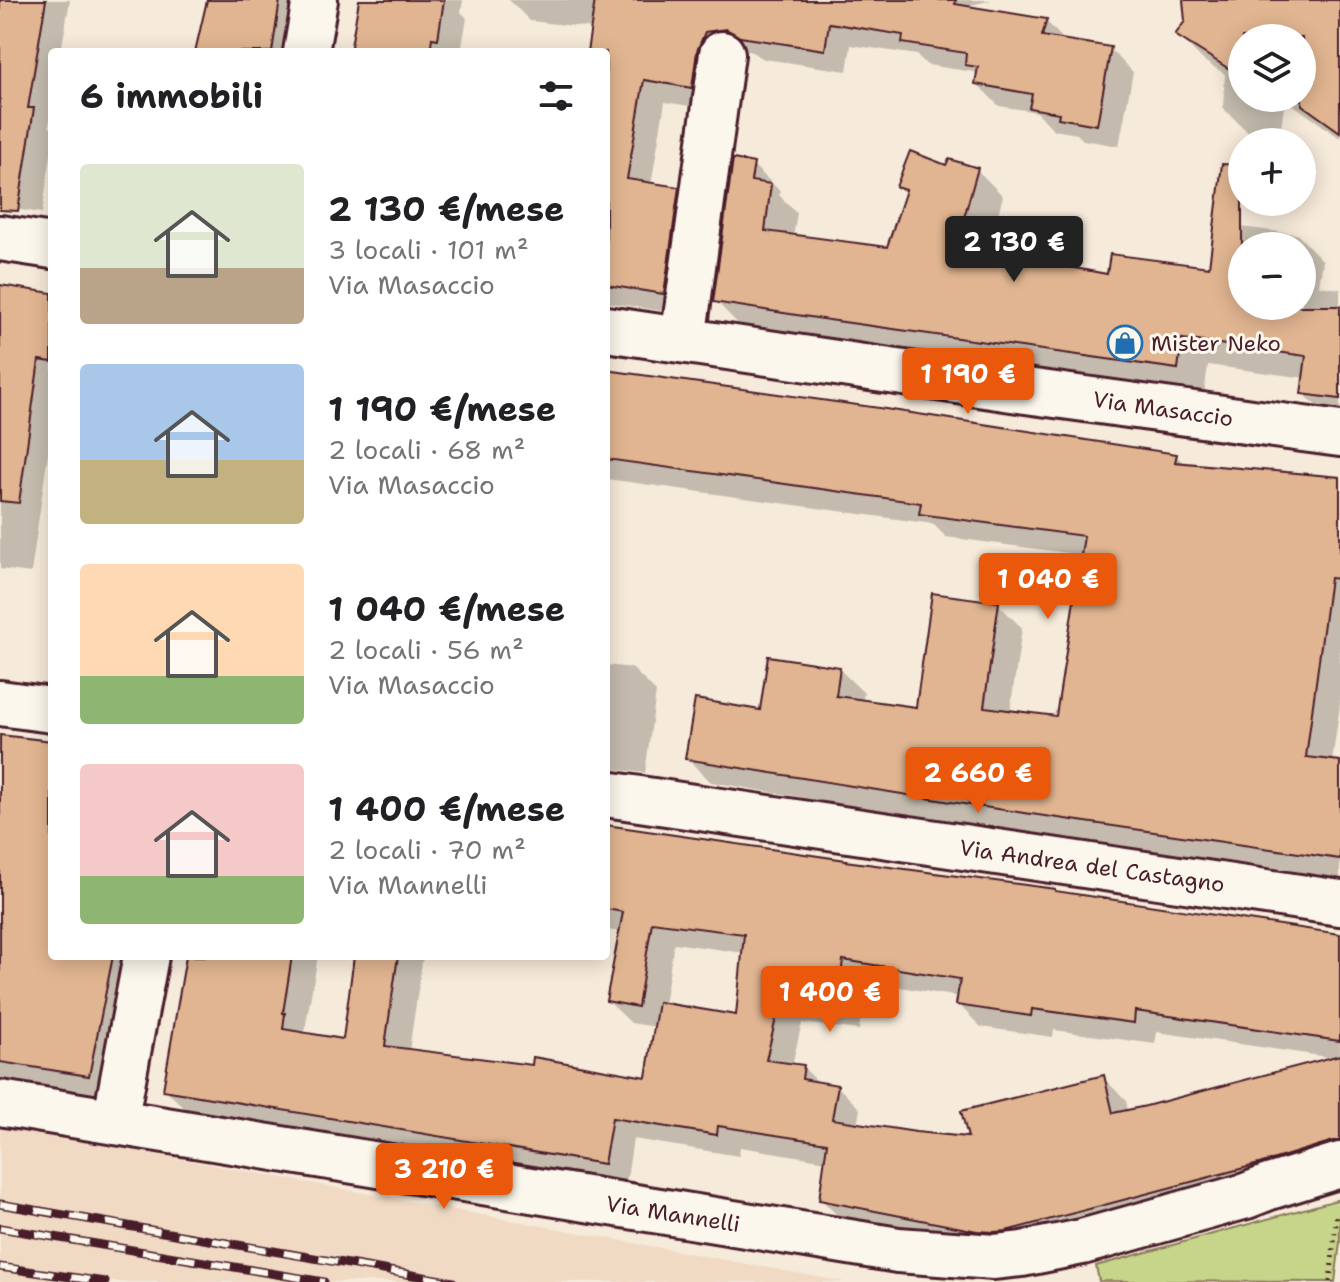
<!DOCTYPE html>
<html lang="it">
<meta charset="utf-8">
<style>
:root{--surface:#fff;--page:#f6f6f6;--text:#202124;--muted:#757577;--accent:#ea580c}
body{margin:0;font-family:"Shantell Sans",sans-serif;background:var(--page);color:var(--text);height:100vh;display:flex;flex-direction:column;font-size:30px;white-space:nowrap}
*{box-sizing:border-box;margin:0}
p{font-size:26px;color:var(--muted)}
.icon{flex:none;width:44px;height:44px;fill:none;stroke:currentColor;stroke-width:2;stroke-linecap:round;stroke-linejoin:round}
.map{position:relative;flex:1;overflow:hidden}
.details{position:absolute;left:48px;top:48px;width:562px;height:912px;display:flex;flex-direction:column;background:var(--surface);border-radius:8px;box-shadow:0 4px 20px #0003}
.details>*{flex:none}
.buttons{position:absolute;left:1228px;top:24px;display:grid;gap:16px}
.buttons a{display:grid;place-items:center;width:88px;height:88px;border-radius:50%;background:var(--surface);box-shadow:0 4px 20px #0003;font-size:40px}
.price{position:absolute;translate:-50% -68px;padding:0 18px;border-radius:8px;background:var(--accent);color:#fff;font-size:26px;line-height:52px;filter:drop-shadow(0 2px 4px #0008)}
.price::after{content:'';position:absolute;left:50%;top:48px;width:24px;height:18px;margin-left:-12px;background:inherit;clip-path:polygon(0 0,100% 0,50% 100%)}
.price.current{background:#222;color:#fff}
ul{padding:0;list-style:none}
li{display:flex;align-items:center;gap:24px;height:200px;padding:0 32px}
li span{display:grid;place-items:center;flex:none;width:224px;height:160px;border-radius:8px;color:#555}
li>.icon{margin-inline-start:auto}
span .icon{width:96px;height:96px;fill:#fffc;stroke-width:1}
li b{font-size:34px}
h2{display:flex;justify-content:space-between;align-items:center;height:96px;padding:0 32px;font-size:34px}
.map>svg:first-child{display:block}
.built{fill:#f0dac4}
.green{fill:#c6d589;stroke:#887a5a;stroke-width:2}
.shadow{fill:#0003;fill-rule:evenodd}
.building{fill:#e1b591;stroke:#4a1f2b;stroke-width:2}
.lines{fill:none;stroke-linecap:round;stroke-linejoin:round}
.minor-casing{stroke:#4a1f2b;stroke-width:50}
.path{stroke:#4a1f2b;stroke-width:5;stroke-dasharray:2 6;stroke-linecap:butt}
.minor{stroke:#fbf7ec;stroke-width:44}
.rail-casing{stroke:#4a1f2b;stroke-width:9}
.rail{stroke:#fbf7ec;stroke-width:6;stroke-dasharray:18;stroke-linecap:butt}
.labels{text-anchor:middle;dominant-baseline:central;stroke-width:6;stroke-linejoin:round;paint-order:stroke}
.poi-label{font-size:22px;fill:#4a1f2b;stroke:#fbf7ec;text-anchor:start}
.street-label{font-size:22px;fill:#4a1f2b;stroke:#fbf7ec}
</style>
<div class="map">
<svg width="1340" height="1282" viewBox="0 0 1340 1282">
<rect width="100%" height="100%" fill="#f6eada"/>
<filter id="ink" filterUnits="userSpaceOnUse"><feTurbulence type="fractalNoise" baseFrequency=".0125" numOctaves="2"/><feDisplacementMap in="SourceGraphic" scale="16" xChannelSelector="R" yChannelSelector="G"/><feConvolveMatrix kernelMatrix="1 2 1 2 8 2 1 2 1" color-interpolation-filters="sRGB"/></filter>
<g filter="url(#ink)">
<path class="built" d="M0,1126l7,1 838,155h-845z"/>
<path class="green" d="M1340,1199v43l-5,40 -236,-1 -3,-15z"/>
<path class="shadow" d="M0,0h70l-9,52h-9v57l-3,17 3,3v20l-10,64 -42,-6z
M208,0h105l-7,52h-108z
M361,0h102l-2,12 6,6 -6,34h-109z
M509,0h483l-29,7 83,14 20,21 44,7 23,23 -14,74 -36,-6 -6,-6 -23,-4 -17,-18 -38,-6 -22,-22 1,-8 -4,-4 -47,-7 -10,-10 -66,-10 -4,26 -83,-12 -14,-8 -23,3 -13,56 -49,-8 -14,83 27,4 22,23 -14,103 -80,-13v-250h-17l4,-24 -63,-7z
M1185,0h155v138l-55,-39 -6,43 -29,-8 -27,-26 2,-34 -21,-13 -26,-26 9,-14zM1242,38h60v60h-60z
M753,165l27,26 -1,4 18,18 -4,24 95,12 19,-54 -8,-8 48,-19 30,2 26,26 -16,58 122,22 101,-7 6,-45 81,10 26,27 -4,25 21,3v132l-10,-2 -27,-26 2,-15 -97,-13 -4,30 -462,-67 -26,-27zM1242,246h60v60h-60z
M0,287l52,8v130l-21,148 -31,-4z
M606,371l570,85 10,9 154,14v226l-8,57 8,1v115l-146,-22v3l-126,-21 -144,-20 -213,-36 -24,-24 74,-46 78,-43 25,24 -2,9 56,8 80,-106 24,24 -12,84 48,7 25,-164 -137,-18 -13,-13 -326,-45 -1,5z
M606,665l26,3 24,24 -11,81 -39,-5z
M0,736l52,6v214h89l-29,143 -112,-17z
M606,827l734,109v232l-311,84 -185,-30 -22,-22 5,-39 -87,-14 -1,9 -106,-17 -7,46 -439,-74 -22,-22 42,-133h111l-14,79 40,7 12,-86h67l-14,95 238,28 9,-52 -25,-4 -23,-22 13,-69 -15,-2zM674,943l70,10 -7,65 -73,-13zM865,981l94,16 -1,7 23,23 72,10 1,-7 101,14 2,-12 178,26 -207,54 -2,-12 -23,-22 -132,61 -56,-5 -58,-9 3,-16 -22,-22 -18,-3 -17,-17 -11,-2 10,-42 57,7z"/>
<path class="building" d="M0,0h46l-18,108h6l-16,103 -18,-1z
M207,0h73l-8,52h-77z
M359,0h85l-6,39 -6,-1 -2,14h-80z
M595,0h361l-1,4 92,15 -5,17 69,11 -14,78 -39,-7 1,-5 -30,-5 3,-14 -57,-10 3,-17 -13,-2 1,-12 -64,-10 1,-8 -74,-12 -4,27 -85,-13 -14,-8 -21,3 -8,19 -5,37 -48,-8 -17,99 52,8 -15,107 -58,-9v-233h-19z
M1183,0h157v132l-38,-27v-67h-60v39l-67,-42 10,-14z
M910,151l36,14 3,-6 29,9 -22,78 151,28 3,-20 99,13 13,-103 20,1v141h98v93l-39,-5 5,-38 -124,-17 -4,30 -349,-49 -116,-18 20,-143 21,4 -3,18 20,3 -6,47 122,16 19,-57 -10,-3z
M0,285l52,8v69l-13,-2 -20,143 -19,-2z
M606,370l273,38 298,46 -2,8 165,15v102l-10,-1 -24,179 34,4v98l-370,-54 -285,-46 10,-60 65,11 8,-54 72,11 -4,29 80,11 16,-114 67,9 -15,105 72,9 28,-180 -165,-22 2,-11 -315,-44z
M0,735l52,6v215h61l-24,120 -89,-14z
M606,825l240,35 -1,1 210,28v2l285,43v107l-205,-30 -1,12 -102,-14 -1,7 -75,-11 4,-26 -117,-19 -6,49 -57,-7 -14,58 38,5 -2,14 36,6 -6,34 84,13 52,5 -7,-26 143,-36 9,38 33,-7 194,-51v86h-7l-74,23 -253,67 -12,1 -17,-1 -158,-31 8,-57 -109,-17 -1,9 -105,-17 -8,46 -441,-74 23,-134h106l-9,57h2l-2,16 60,10 11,-83h44l-13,90 147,19 1,-8 113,20 12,-75 78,13 8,-81 -92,-12 -14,85 -32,-6 17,-89 -17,-3z"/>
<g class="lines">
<g class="minor-casing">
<path id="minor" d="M306,52l9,-52
M0,238l52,8
M606,329l413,61 321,44
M683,340l39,-286
M0,703l52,7
M606,794l734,109
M0,1103l898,147 96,7 28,-3 60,-12 164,-46 23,-9 71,-22
M115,1122l31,-166"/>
</g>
<path class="path" d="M1330,1282l7,-71"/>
<use href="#minor" class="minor"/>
<g class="rail-casing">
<path id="rail" d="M0,1204l453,78
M0,1228l324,54
M0,1267l105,15"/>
</g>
<use href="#rail" class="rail"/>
</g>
</g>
<defs>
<g id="shop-ring" transform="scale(1.8)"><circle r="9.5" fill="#fbf7ec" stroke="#1f6fb2" stroke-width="1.5"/><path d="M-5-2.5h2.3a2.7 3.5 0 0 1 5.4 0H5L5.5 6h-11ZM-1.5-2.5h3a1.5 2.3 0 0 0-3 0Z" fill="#1f6fb2"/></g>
</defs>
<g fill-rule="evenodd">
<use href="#shop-ring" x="1125" y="343"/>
</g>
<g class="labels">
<g class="poi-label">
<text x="1151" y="343">Mister Neko</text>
</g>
<g class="street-label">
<text transform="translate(1163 409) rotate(8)">Via Masaccio</text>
<text transform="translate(1092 866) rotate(8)">Via Andrea del Castagno</text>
<text transform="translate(673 1214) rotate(9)">Via Mannelli</text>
</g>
</g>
</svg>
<div class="buttons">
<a><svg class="icon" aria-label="layers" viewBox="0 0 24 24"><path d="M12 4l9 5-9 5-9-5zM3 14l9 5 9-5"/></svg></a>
<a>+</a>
<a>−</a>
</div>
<b class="price current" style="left:1014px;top:284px">2 130 €</b>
<b class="price" style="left:968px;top:416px">1 190 €</b>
<b class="price" style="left:1048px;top:621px">1 040 €</b>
<b class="price" style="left:978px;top:815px">2 660 €</b>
<b class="price" style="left:830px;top:1034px">1 400 €</b>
<b class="price" style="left:444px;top:1211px">3 210 €</b>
<section class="details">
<h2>6 immobili<svg class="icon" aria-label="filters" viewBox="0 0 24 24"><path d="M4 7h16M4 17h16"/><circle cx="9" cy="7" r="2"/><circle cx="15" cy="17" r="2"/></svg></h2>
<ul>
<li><span style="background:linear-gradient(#dfe7d0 65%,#b9a48a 0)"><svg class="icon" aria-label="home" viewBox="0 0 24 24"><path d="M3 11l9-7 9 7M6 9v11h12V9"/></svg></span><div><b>2 130 €/mese</b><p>3 locali · 101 m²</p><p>Via Masaccio</p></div></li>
<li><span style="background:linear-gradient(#a9c7e8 60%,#c2b280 0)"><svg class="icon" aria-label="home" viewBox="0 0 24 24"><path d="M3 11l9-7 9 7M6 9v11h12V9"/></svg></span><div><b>1 190 €/mese</b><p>2 locali · 68 m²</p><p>Via Masaccio</p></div></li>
<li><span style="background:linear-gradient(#ffd9b3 70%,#8fb573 0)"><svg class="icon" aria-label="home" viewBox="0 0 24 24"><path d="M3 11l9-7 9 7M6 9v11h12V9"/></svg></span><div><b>1 040 €/mese</b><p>2 locali · 56 m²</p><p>Via Masaccio</p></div></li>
<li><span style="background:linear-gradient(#f6c9c9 70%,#8fb573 0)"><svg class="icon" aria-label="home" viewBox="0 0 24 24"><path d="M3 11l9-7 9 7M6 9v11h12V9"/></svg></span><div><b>1 400 €/mese</b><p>2 locali · 70 m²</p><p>Via Mannelli</p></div></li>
</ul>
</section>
</div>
